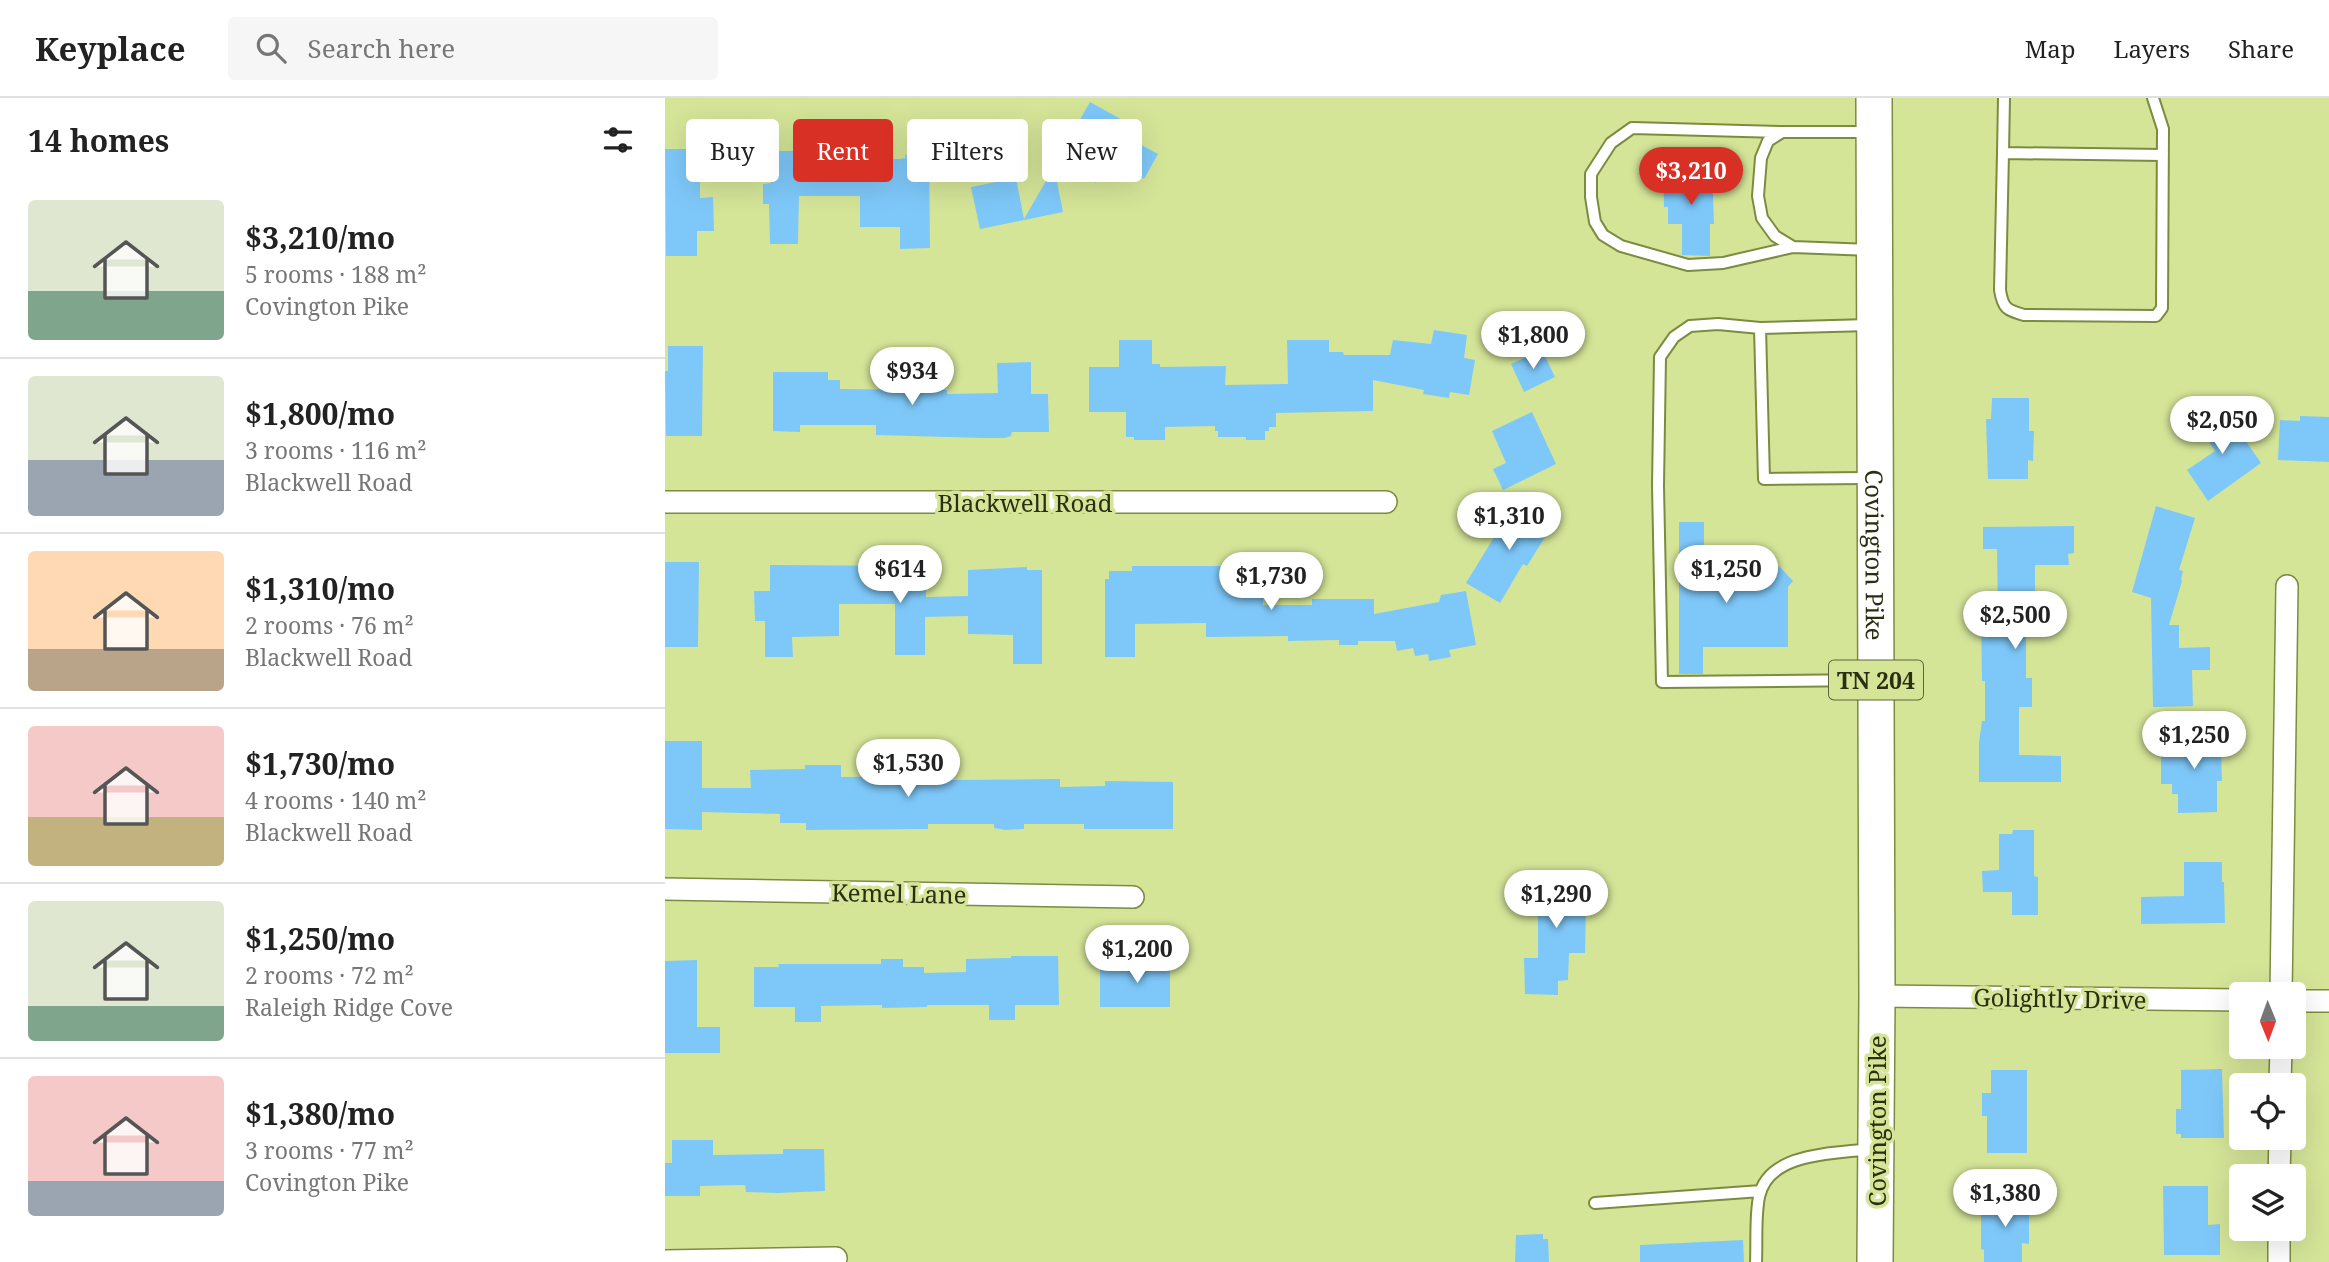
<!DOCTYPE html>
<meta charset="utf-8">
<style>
:root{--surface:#fff;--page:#f6f6f6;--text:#222;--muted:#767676;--line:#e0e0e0;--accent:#d93025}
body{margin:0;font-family:"Noto Serif",serif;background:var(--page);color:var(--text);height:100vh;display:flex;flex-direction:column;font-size:26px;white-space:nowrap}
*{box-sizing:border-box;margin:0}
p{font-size:23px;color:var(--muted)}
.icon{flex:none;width:38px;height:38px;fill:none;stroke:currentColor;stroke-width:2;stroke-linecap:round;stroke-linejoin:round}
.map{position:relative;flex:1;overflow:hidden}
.sheet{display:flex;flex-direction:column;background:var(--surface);width:665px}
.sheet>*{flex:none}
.guide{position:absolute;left:21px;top:21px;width:665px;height:63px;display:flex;gap:14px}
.needle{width:46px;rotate:179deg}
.buttons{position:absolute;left:1564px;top:884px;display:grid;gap:14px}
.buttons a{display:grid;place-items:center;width:77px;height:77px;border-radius:7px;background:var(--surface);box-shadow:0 7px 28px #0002;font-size:35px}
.price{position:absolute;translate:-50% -60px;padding:0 16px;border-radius:24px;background:#fff;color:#222;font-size:23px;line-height:46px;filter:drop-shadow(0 2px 4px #0008)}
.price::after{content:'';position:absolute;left:50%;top:42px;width:21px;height:16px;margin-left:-10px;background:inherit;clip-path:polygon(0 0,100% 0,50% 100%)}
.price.selected{background:var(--accent);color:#fff}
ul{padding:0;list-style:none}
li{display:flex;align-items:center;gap:21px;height:175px;padding:0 28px}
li+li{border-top:2px solid var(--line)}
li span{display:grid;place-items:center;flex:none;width:196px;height:140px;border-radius:7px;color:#555}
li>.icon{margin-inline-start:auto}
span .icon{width:84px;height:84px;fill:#fffc;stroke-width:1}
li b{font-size:30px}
h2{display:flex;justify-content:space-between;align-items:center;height:84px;padding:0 28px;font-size:30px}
.chip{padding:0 24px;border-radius:7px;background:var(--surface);box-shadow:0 7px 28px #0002;font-size:24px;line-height:63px}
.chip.selected{background:var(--accent);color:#fff}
header{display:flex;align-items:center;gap:42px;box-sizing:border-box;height:98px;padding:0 35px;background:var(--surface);border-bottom:2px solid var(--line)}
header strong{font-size:33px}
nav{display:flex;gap:38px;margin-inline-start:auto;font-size:24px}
.search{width:490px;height:63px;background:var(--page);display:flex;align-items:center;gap:18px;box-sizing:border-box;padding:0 24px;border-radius:7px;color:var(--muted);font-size:26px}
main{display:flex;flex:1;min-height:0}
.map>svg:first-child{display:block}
.building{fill:#7ec8f9}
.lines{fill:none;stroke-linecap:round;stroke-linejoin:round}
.lane-casing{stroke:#7c8b40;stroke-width:14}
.street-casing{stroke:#7c8b40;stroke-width:24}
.primary-casing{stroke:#7c8b40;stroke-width:38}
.lane{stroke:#fff;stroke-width:10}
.street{stroke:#fff;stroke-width:21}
.primary{stroke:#fff;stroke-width:35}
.labels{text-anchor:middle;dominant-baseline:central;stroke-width:7;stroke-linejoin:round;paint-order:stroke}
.shield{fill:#d4e598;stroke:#5c6639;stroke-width:2}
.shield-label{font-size:23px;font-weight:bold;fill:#292f10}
.street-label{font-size:24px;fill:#292f10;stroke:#d4e598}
</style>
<header>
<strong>Keyplace</strong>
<div class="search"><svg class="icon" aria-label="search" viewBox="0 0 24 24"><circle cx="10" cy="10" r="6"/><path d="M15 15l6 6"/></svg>Search here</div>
<nav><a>Map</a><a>Layers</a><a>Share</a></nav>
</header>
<main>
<section class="sheet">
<h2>14 homes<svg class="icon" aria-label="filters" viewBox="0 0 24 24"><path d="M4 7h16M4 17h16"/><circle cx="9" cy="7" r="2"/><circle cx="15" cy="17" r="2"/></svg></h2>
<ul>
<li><span style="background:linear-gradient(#dfe7d0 65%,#7fa58c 0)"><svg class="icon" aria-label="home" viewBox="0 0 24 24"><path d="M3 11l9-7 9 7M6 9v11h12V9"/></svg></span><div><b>$3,210/mo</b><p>5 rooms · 188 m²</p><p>Covington Pike</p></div></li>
<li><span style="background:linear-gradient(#dfe7d0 60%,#9aa5b1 0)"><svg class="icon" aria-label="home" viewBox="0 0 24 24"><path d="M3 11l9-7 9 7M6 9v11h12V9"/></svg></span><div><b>$1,800/mo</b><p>3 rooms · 116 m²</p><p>Blackwell Road</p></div></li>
<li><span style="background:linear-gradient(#ffd9b3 70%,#b9a48a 0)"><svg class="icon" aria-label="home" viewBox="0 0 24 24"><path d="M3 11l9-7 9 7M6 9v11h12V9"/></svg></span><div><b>$1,310/mo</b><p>2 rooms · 76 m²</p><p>Blackwell Road</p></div></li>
<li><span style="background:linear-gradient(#f6c9c9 65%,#c2b280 0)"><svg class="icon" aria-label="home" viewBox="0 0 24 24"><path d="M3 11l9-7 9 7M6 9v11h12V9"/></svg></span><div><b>$1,730/mo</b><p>4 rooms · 140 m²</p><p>Blackwell Road</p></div></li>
<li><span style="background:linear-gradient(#dfe7d0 75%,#7fa58c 0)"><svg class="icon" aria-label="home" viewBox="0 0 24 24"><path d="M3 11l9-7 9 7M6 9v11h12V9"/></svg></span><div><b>$1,250/mo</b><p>2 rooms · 72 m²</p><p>Raleigh Ridge Cove</p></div></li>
<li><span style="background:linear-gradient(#f6c9c9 75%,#9aa5b1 0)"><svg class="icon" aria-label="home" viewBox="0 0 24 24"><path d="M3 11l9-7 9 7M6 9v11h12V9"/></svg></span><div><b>$1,380/mo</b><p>3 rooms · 77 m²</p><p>Covington Pike</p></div></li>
</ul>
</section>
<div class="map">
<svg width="1664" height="1164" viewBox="0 0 1664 1164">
<rect width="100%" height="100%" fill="#d4e598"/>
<path class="building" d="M425,4l52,29 -6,11 22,12 -14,25 -34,-19 -14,23 -39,-23z
M0,51h30v18h5v31l13,-1 1,34h-17v25h-31z
M105,53h63v8h67l6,-1 -1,-3h24l1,93 -30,1v-22h-40v-31h-61l-1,48h-28l-1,-40h-6v-20l8,-1z
M389,69l9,45 -83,17 -9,-42 45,-9 8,41z
M1047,70l2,56h-4v32l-28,-1v-31h-14v-17h-4l-1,-38z
M769,232l33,5 -3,23 11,2 -6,35 -19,-3 -1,6 -26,-4 1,-4 -51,-10v31l-97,2v14h-7v4h-4v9h-19v-3h-28v-6h-3v-5l-50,1v13h-31v-3h-8v-25h-37v-45h30v-27h33v24h8v3l66,-1 -1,19 63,-1 -1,-44h42v12h14l1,3h46l3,-15 38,4z
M3,248h35l-1,90h-36l-1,-65h3z
M877,252l13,27 -31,15 -13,-28z
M366,264v32h17l1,38h-37l-1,4 -6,2h-22l-107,-3v-10h-76v7l-27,-1v-59h55v8h12v9l107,1v4l51,-1 -1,-30z
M1327,300h37v33h5l-1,30 -5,-1v19h-40l-2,-60h5z
M1552,308l22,33 4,-2 18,26 -53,38 -21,-31 28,-19 -20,-30z
M867,314l24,52 -53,26 -10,-21 13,-6 -14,-32z
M1635,318l29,1v45l-51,-2 2,-40 20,1z
M1491,408l39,12 -16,52 4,1 -2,9 1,1 -13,44h10v23l31,-1v23h-18l1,36 -40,1 -2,-109 -19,-6z
M847,410l35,2 -2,27 -18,29 -4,-2 -23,39 -34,-20z
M1014,424h25v50l70,-1 5,-5 14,15 -5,6v60h-85v27h-24z
M1409,428v27l-6,1 1,11h-34v27h-9v86h6v29h-13v48l42,1v26h-82v-40l3,-21h3v-40h-3l-1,-62h17l-1,-70h-14v-22z
M0,464h34l-1,85h-33z
M105,467l156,1v31l42,-1v-26l59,-3v3h15v94h-29v-29l-45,-1v-18l-43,1v38h-30v-51h-56v32l-47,1 1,20h-28v-36h-10l-1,-30h16z
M467,468h91v5h40v34h49v-6h62v15l65,-12 2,-7 25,-4 10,54 -27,5 2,7 -22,4 -1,-7 -13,2 -2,-8 -16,3 -2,-10h-37v4h-19v-5l-51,1v-5l-82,1v-14l-71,1v33h-30v-78h4v-8h23z
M1512,632h38v22h6l1,29h-5v31l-39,1v-19h-6v-10h-11v-30h17z
M0,643h37v47h49l-1,-18 55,-1v-4h36v12l111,-1v4l108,-1v8l45,-1v-5l68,1v47h-89v-5h-60v5l-19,1 -11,-2v-4h-66v5l-122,1v-7h-26v-9l-78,-2v18l-37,-1z
M1348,732h21v46l4,1v38h-26v-23h-29l-1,-21 17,-1v-36h13z
M1519,764h38v20h2l1,41 -84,1v-27l43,-1z
M869,773l46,1v34h6l-1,47h-16l-1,27 -10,1v14l-33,-1 -1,-36h14v-50h-4z
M346,858h47l1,49h-44v15h-26v-15h-62v2l-45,1v-3l-61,1v16h-26v-15h-41v-40h25l-1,-3h103v-5h22v8h21v6l42,-1v-13l45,-1z
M484,860h21v49h-70v-38l27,1v-8h22z
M32,862v67h23v26h-55v-92z
M1557,971l2,69h-43v-4h-5v-25h5v-39z
M1326,972h36v83h-40v-37h-5v-23h9z
M7,1042h41v15l70,-1v-5h41l1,42 -47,2 -32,-1 -1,-7 -45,1v10h-35v-33h7z
M1498,1088h45v39l12,-1v31h-56z
M1320,1100h44v46l-7,-1v19h-38v-12l-3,-1v-39h4z
M878,1136v5h5l1,23h-34l1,-27z
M1078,1142l1,22h-104v-17z"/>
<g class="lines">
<g class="lane-casing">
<path id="lane" d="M1488,0l10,31 -1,179 -6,8 -132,-1c-17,-5 -21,-6 -24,-25l3,-137 160,2
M1117,34l-150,-4 -21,15 -20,31v23l4,25 8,13 18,11 67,19 35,-2 70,-16
M1203,34h-86l-14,9 -7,17 -3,38 4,22 13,18 18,11 78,3
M1338,55l1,-55
M1204,227l-109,3 4,151 105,-1
M1095,230l-42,-4 -28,2 -16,11 -14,20 -2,129 4,196 210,-2
M930,1105l166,-12
M1091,1164c1,-21 -1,-45 3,-65 9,-45 74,-43 111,-48"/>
</g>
<g class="street-casing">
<path id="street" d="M0,404h721
M0,791l468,8
M1616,896l6,-408
M1212,898l365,4
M1629,903h35
M1615,987l1,-39
M1614,1078l1,-38
M0,1163l171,-3
M1614,1164v-34"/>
</g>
<g class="primary-casing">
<g id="primary">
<path id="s1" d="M1209,0l3,898 -2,266"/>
</g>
</g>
<use href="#lane" class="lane"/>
<use href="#street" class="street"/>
<use href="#primary" class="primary"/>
</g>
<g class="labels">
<rect class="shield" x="1164" y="562.5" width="94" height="39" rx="5"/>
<g class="shield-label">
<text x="1211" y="582">TN 204</text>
</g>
<g class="street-label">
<text x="360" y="404">Blackwell Road</text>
<text stroke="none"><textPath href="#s1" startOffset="457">Covington Pike</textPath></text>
<text transform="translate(234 795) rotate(1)">Kemel Lane</text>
<text transform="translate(1395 900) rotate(1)">Golightly Drive</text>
<text transform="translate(1211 1023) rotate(-90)">Covington Pike</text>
</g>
</g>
</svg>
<div class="buttons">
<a><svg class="needle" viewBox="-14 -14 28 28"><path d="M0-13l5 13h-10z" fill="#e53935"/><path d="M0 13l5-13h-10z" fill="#767676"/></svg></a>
<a><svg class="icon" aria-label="locate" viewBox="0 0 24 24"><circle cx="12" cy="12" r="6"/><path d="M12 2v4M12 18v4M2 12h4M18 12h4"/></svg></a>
<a><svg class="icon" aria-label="layers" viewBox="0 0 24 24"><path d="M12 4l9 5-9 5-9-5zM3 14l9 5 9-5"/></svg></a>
</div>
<b class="price selected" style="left:1026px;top:109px">$3,210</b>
<b class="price" style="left:868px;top:273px">$1,800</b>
<b class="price" style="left:247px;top:309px">$934</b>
<b class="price" style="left:1557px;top:358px">$2,050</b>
<b class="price" style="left:844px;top:454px">$1,310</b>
<b class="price" style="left:235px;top:507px">$614</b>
<b class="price" style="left:1061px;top:507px">$1,250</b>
<b class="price" style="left:606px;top:514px">$1,730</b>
<b class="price" style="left:1350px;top:553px">$2,500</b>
<b class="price" style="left:1529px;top:673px">$1,250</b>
<b class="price" style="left:243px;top:701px">$1,530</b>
<b class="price" style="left:891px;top:832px">$1,290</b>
<b class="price" style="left:472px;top:887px">$1,200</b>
<b class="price" style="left:1340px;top:1131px">$1,380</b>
<div class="guide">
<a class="chip">Buy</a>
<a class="chip selected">Rent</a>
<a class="chip">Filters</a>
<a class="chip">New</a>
</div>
</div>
</main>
